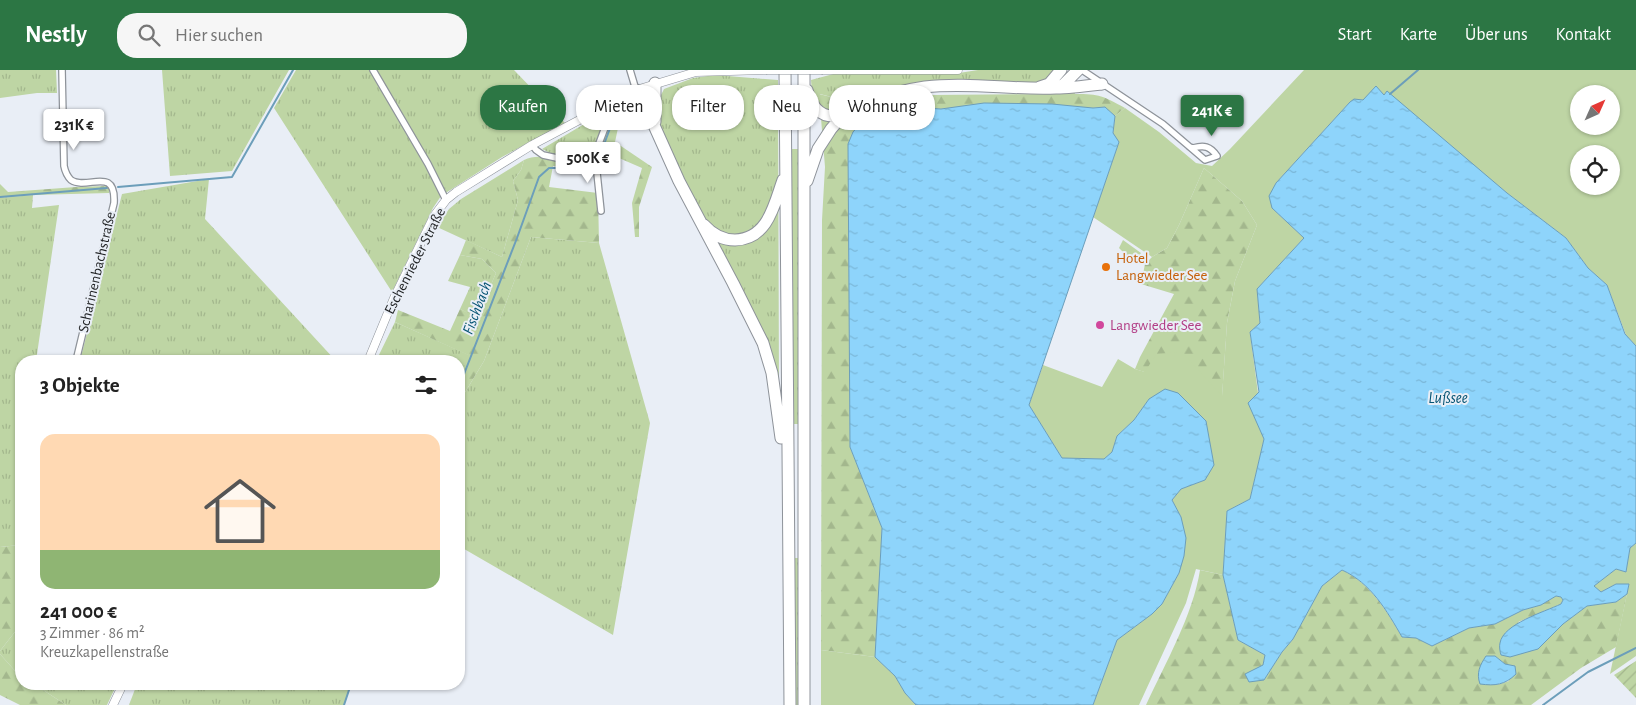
<!DOCTYPE html>
<html lang="de">
<meta charset="utf-8">
<style>
:root{--surface:#fff;--page:#f6f6f6;--text:#222;--muted:#767676;--accent:#2c7644}
body{margin:0;font-family:"Alegreya Sans",sans-serif;background:var(--page);color:var(--text);height:100vh;display:flex;flex-direction:column;font-size:19px;white-space:nowrap}
*{box-sizing:border-box;margin:0}
p{font-size:16px;color:var(--muted)}
.icon{flex:none;width:28px;height:28px;fill:none;stroke:currentColor;stroke-width:2;stroke-linecap:round;stroke-linejoin:round}
.map{position:relative;flex:1;overflow:hidden}
.sheet{position:absolute;left:15px;top:285px;width:450px;height:335px;display:flex;flex-direction:column;background:var(--surface);border-radius:20px;box-shadow:0 1px 4px #0004}
.sheet>*{flex:none}
.top-card{position:absolute;left:480px;top:15px;width:475px;height:45px;display:flex;gap:10px}
.needle{width:32px;rotate:45deg}
.tools{position:absolute;left:1570px;top:15px;display:grid;gap:10px}
.tools a{display:grid;place-items:center;width:50px;height:50px;border-radius:50%;background:var(--surface);box-shadow:0 1px 4px #0004;font-size:25px}
.price{position:absolute;translate:-50% -42px;padding:0 11px;border-radius:5px;background:#fff;color:#222;font-size:16px;line-height:32px;filter:drop-shadow(0 1px 2px #0008)}
.price::after{content:'';position:absolute;left:50%;top:30px;width:15px;height:11px;margin-left:-8px;background:inherit;clip-path:polygon(0 0,100% 0,50% 100%)}
.price.on{background:var(--accent);color:#fff}
ul{padding:0;list-style:none}
li{display:grid;align-content:center;gap:10px;height:265px;padding:0 25px}
li span{display:grid;place-items:center;height:155px;border-radius:15px;color:#555}
li>.icon{margin-inline-start:auto}
span .icon{width:90px;height:90px;fill:#fffc;stroke-width:1}
li b{font-size:21px}
h2{display:flex;justify-content:space-between;align-items:center;height:60px;padding:0 25px;font-size:21px}
.chip{padding:0 18px;border-radius:20px;background:var(--surface);box-shadow:0 1px 4px #0004;font-size:18px;line-height:45px}
.chip.on{background:var(--accent);color:#fff}
header{display:flex;align-items:center;gap:30px;box-sizing:border-box;height:70px;padding:0 25px;background:var(--accent);color:#fff}
header strong{font-size:24px}
nav{display:flex;gap:28px;margin-inline-start:auto;font-size:18px}
.search{width:350px;height:45px;background:var(--page);display:flex;align-items:center;gap:12px;box-sizing:border-box;padding:0 18px;border-radius:20px;color:var(--muted);font-size:19px}
.map>svg:first-child{display:block}
.grass{fill:url(#grass-tufts)}
.forest{fill:url(#forest-firs);fill-rule:evenodd}
.park{fill:#bed5a4;fill-rule:evenodd}
.garden{fill:url(#garden-furrows)}
.water{fill:url(#water-ripples);stroke:#6c9eba}
.lines{fill:none;stroke-linecap:round;stroke-linejoin:round}
.stream{stroke:#6c9eba;stroke-width:2}
.minor-casing{stroke:#8e939a;stroke-width:8}
.tertiary-casing{stroke:#8e939a;stroke-width:9}
.motorway-casing{stroke:#8e939a;stroke-width:13}
.minor{stroke:#fff;stroke-width:5.5}
.tertiary{stroke:#fff;stroke-width:8}
.motorway{stroke:#fff;stroke-width:11}
.tertiary-bridge-casing{stroke:#8e939a;stroke-width:9;stroke-linecap:butt}
.tertiary-bridge{stroke:#fff;stroke-width:8}
.food-dot{fill:#e8710a;stroke:#e9eef6;stroke-width:2}
.hotel-dot{fill:#d1479c;stroke:#e9eef6;stroke-width:2}
.labels{text-anchor:middle;dominant-baseline:central;stroke-width:4;stroke-linejoin:round;paint-order:stroke}
.food-label{font-size:15px;fill:#c56008;stroke:#e9eef6;text-anchor:start}
.street-label{font-size:15px;fill:#1e2022;stroke:#e9eef6}
.hotel-label{font-size:15px;fill:#b23c85;stroke:#e9eef6;text-anchor:start}
.water-label{font-size:16px;font-style:italic;fill:#045373;stroke:#e9eef6}
</style>
<header>
<strong>Nestly</strong>
<div class="search"><svg class="icon" aria-label="search" viewBox="0 0 24 24"><circle cx="10" cy="10" r="6"/><path d="M15 15l6 6"/></svg>Hier suchen</div>
<nav><a>Start</a><a>Karte</a><a>Über uns</a><a>Kontakt</a></nav>
</header>
<div class="map">
<svg width="1636" height="635" viewBox="0 0 1636 635">
<defs>
<pattern id="grass-tufts" width="24" height="20" patternUnits="userSpaceOnUse" patternTransform="scale(1.25)"><rect width="24" height="20" fill="#bed5a4"/><path d="M3 7l-1-3M5 7V3M7 7l1-3M15 17l-1-3M17 17v-4M19 17l1-3" fill="none" stroke="#a3b78d"/></pattern>
<pattern id="forest-firs" width="22" height="20" patternUnits="userSpaceOnUse" patternTransform="scale(1.25)"><rect width="22" height="20" fill="#bed5a4"/><path d="M5 1l3.5 6h-7zM16 11l3.5 6h-7z" fill="#a3b78d"/></pattern>
<pattern id="garden-furrows" width="10" height="10" patternUnits="userSpaceOnUse" patternTransform="scale(1.25)"><rect width="10" height="10" fill="#bed5a4"/><path d="M-1 1l2-2M0 10L10 0M9 11l2-2" fill="none" stroke="#a3b78d"/></pattern>
<pattern id="water-ripples" width="26" height="14" patternUnits="userSpaceOnUse" patternTransform="scale(1.25)"><rect width="26" height="14" fill="#8ed4fb"/><path d="M2 4q2-2 4 0t4 0M15 11q2-2 4 0t4 0" fill="none" stroke="#7ab6d7"/></pattern>
</defs>
<rect width="100%" height="100%" fill="#e9eef6"/>
<path class="grass" d="M0,0h56l1,23h-20l-37,5z
M162,0h127l-57,101 -62,5z
M296,0h218l51,53 -63,34 -61,39 -8,12 -41,84 -118,-184z
M978,0h78l-16,15 -146,5 -29,9h-26l-19,-5v12l-8,-14 -1,-12 26,-7h122z
M715,5l63,5 1,317 -11,-46 -103,-204 -5,-19 -1,-29 5,-10 29,-11z
M608,40l-15,43 -14,4 -27,-3 -10,-5z
M791,79h9l1,275h-8z
M524,90l-3,10 -8,11 5,19 -16,57 -65,-30 12,-18 12,-10z
M209,109l-4,40 131,142h-256l42,-167z
M33,125l-1,13 27,-3 -23,156h-15l-1,184 -20,2v-349z
M531,167l68,6 51,180 -37,212 -154,-89v-154l5,2 20,-33z
M460,185l22,4 14,14 -19,45 -17,-9 10,-22 -22,-6z
M395,252l74,33 -10,22v-16h-83z
M794,488h5l1,147h-5z
M21,554v51l-5,-3 -16,-18v-3z
M34,614h83l-10,21h-41z
M137,614h215l-8,21h-215z"/>
<path class="forest" d="M1074,19l1,5c25,0 28,2 50,14l-10,8 -10,-9 -12,1 -133,-1 -19,2 -47,-3 -46,38 2,303 32,81 -7,129 -54,-7 1,-430 3,-53 -6,-73 20,5h60l33,-4 120,-1z
M623,36l17,17 -19,-9 -6,28 37,25 -13,40v30h-4l-3,-34 10,-35 -30,-13 -4,8 -9,-2 -1,11 -45,-6 -4,21 49,6 1,50 -68,-6 -47,124 -20,33 -5,-2v-15l9,-22 -73,-33 3,-12 52,21 10,-22 17,8 19,-44 -14,-14 -22,-4 6,-15 36,17 16,-57 -5,-19 8,-11 3,-10c18,-9 39,4 59,1 5,0 10,-4 14,-7l17,-45z
M1204,98l38,33 15,24 -22,56 -8,42 -5,74 -87,-28 5,-12 34,-63 -33,-10 4,-20 7,-7 15,-9 12,-23z
M0,114l8,8 68,-5 31,-1 3,4 -1,3 -76,2 -33,3z
M20,475l1,79 -21,27v-104z
M1200,500l23,5 15,65 27,15 -2,10 1,15 18,-28 11,-13 29,-53 20,-16c29,14 44,40 60,67l14,1 16,8 37,-18 26,-4 28,-14 18,-5 15,-9 5,1 2,3 -2,4 -43,18 20,27 25,-25 24,-18 29,-4 11,-8 -11,53 -35,21 -50,37h-385c19,-41 47,-90 54,-135zM1495,586l10,8 4,17 -9,3 -9,1z
M0,584l16,18 5,3v9h13l32,21h-46l-20,-10z"/>
<path class="park" d="M1304,0h332v276l-10,-11 -19,-50 -19,-17 -22,-30 -59,-45 -123,-98 -21,6 -13,1 -74,81 -4,25 32,30 -47,51 3,34 -10,9 14,107 -14,60 -23,12 -4,64 -27,-6 -10,34 -47,102h-46l24,-65 35,-26 10,-10 17,-31 2,-56 -9,-17 9,-11 24,-9 -56,-81 -15,21 -17,16 -5,16 -8,7 -42,-1 -33,-53 14,-40 59,22 16,-28 17,10 10,3 11,-18 26,-2 40,44 5,-73 8,-42 22,-56 -15,-24 -38,-33 -25,57 -12,23 -15,9 -59,-40 26,-75 -6,-8 2,-18 10,-8 34,24 37,31 16,3 18,-17zM1579,24h32v32h-32zM1579,84h32v32h-32z
M1123,170l18,13 -3,4 -6,2 -5,-3 -8,-8z
M1636,473v113l-26,18 19,-90h-13l-15,8 -7,-6 22,-17 10,3 4,-24z
M821,580l54,7 20,19 10,17 11,12h-95z"/>
<path class="garden" d="M1636,591v37l-22,-23z"/>
<path class="water" d="M1376,16l8,9 3,-4 120,102 59,45 22,30 19,17 18,49 11,12v197l-6,5 -4,24 -10,-3 -22,17 7,6 15,-8h13l-2,10 -11,8 -29,4 -24,18 -25,25 -28,8 -9,-2c-1,-3 -2,-9 -1,-12 3,-19 44,-31 61,-39l2,-4 -2,-3 -5,-1 -15,9 -18,5 -28,14 -26,4 -37,18 -16,-8 -14,-1c-15,-26 -31,-54 -60,-67l-20,16 -29,53 -11,13 -18,28 -15,2 -4,-8 18,-9 2,-10 -27,-15 -15,-65 4,-64 23,-12 14,-60 -16,-36 11,-11 -9,-60 10,-9 -3,-34 47,-51 -32,-30 -3,-12 7,-13 74,-81 4,-3 9,1z
M984,33l68,1 41,4 12,-1 10,9 -2,17 6,9 -90,263 33,53 42,1 8,-7 5,-16 17,-16 15,-21 16,-10 13,4 28,28 8,44 -9,15 -24,9 -9,11 9,17 5,21 -2,18 -5,17 -17,31 -10,10 -35,26 -24,65h-177l-11,-12 -10,-17 -20,-19 7,-129 -32,-81 -2,-303 5,-12 7,-8 34,-18 47,3z
M1486,586h9l10,8 10,2 1,8c-11,11 -21,12 -36,10 -4,-11 0,-19 6,-28z"/>
<g class="lines">
<path class="stream" d="M1390,24l28,-24
M599,88l17,-46
M118,117l114,-10 61,-107
M0,127l107,-9
M459,317l58,-149 22,-61 10,-9h21l21,-6
M344,635l7,-21
M1543,635l45,-33 48,-24"/>
<g class="minor-casing">
<path id="minor" d="M62,0l2,96c1,5 3,10 7,14 16,11 45,-15 43,23l-38,158
M373,0l55,94 18,36
M630,0l6,20
M1082,0l81,54 42,36 12,-4c-7,-10 -13,-11 -24,-8l-3,-1
M532,75l4,5 7,5 23,5 18,1 11,-7 20,-53
M595,84l6,57"/>
</g>
<g class="tertiary-casing">
<path id="tertiary" d="M823,0h135
M368,291l26,-63 40,-82 12,-16 10,-8 76,-47 104,-55 60,-18 70,-2
M113,635l10,-21"/>
</g>
<g class="motorway-casing">
<path id="motorway" d="M785,0l5,635
M804,0v635
M1040,17l9,-3 12,-14
M1057,18l7,-4 14,-14
M636,20l8,13 35,78 54,102 30,60 9,30 9,65
M807,20c4,14 11,27 28,26 15,0 35,-14 49,-19 13,-5 28,-8 41,-10 44,-5 88,3 131,1 15,0 30,-2 46,-4
M655,52v-39
M807,111l11,-32 13,-20 12,-14
M704,155c8,9 19,15 31,15 33,-1 39,-35 48,-60"/>
</g>
<use href="#minor" class="minor"/>
<use href="#tertiary" class="tertiary"/>
<use href="#motorway" class="motorway"/>
<g class="tertiary-bridge-casing">
<path id="tertiary-bridge" d="M766,0h57"/>
</g>
<use href="#tertiary-bridge" class="tertiary-bridge"/>
</g>
<circle class="food-dot" cx="1106" cy="197" r="5"/>
<circle class="hotel-dot" cx="1100" cy="255" r="5"/>
<g class="labels">
<g class="food-label">
<text x="1116" y="188">Hotel<tspan x="1116" dy="17">Langwieder See</tspan></text>
</g>
<g class="street-label">
<text transform="translate(415 191) rotate(-63)">Eschenrieder Straße</text>
<text transform="translate(97 202) rotate(-77)">Scharinenbachstraße</text>
</g>
<g class="hotel-label">
<text x="1110" y="255">Langwieder See</text>
</g>
<g class="water-label">
<text transform="translate(477 238) rotate(-69)">Fischbach</text>
<text x="1448" y="328">Lußsee</text>
</g>
</g>
</svg>
<div class="tools">
<a><svg class="needle" viewBox="-14 -14 28 28"><path d="M0-13l5 13h-10z" fill="#e53935"/><path d="M0 13l5-13h-10z" fill="#767676"/></svg></a>
<a><svg class="icon" aria-label="locate" viewBox="0 0 24 24"><circle cx="12" cy="12" r="6"/><path d="M12 2v4M12 18v4M2 12h4M18 12h4"/></svg></a>
</div>
<b class="price on" style="left:1212px;top:67px">241K €</b>
<b class="price" style="left:74px;top:81px">231K €</b>
<b class="price" style="left:588px;top:114px">500K €</b>
<div class="top-card">
<a class="chip on">Kaufen</a>
<a class="chip">Mieten</a>
<a class="chip">Filter</a>
<a class="chip">Neu</a>
<a class="chip">Wohnung</a>
</div>
<section class="sheet">
<h2>3 Objekte<svg class="icon" aria-label="filters" viewBox="0 0 24 24"><path d="M4 7h16M4 17h16"/><circle cx="9" cy="7" r="2"/><circle cx="15" cy="17" r="2"/></svg></h2>
<ul>
<li><span style="background:linear-gradient(#ffd9b3 75%,#8fb573 0)"><svg class="icon" aria-label="home" viewBox="0 0 24 24"><path d="M3 11l9-7 9 7M6 9v11h12V9"/></svg></span><div><b>241 000 €</b><p>3 Zimmer · 86 m²</p><p>Kreuzkapellenstraße</p></div></li>
</ul>
</section>
</div>
